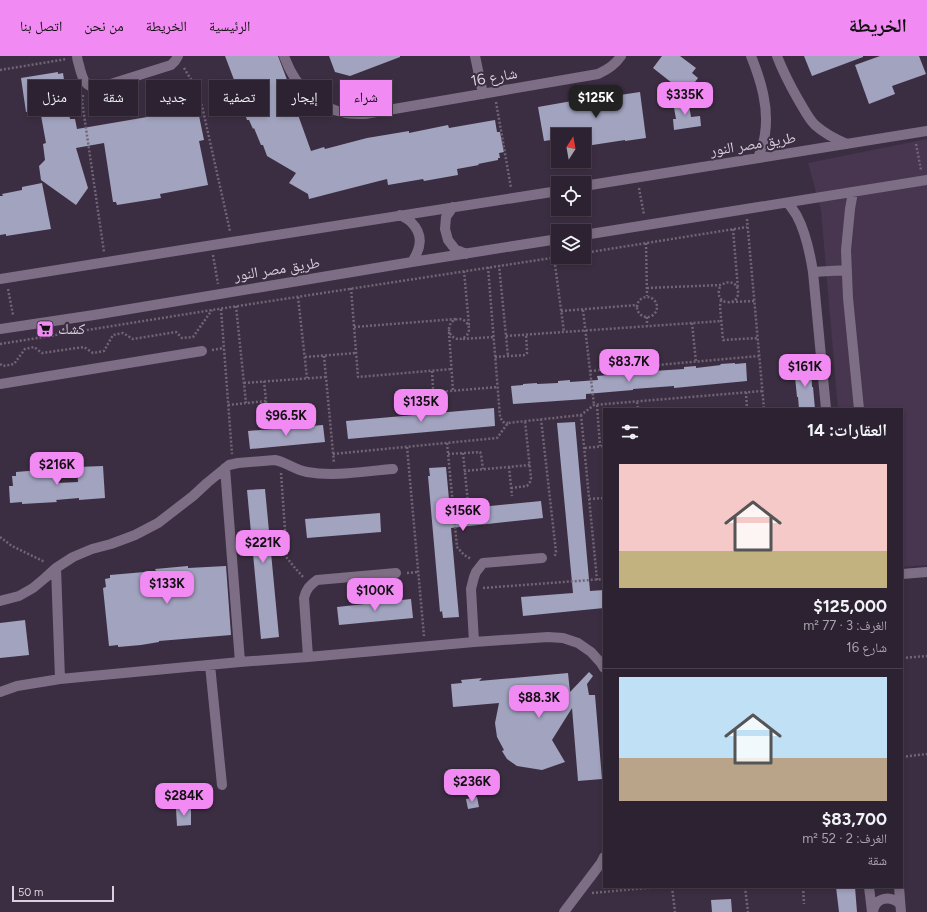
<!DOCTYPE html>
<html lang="ar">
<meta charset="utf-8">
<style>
:root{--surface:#2d2232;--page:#352a3a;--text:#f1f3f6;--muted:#a7a4ac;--line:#483f4d;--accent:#f28af3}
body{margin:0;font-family:Figtree,"Noto Naskh Arabic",sans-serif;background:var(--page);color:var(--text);direction:rtl;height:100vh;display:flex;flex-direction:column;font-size:15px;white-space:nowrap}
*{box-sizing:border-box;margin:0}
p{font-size:13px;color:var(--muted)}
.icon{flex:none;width:22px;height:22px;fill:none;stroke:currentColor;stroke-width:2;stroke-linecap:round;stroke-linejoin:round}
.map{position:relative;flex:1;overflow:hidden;direction:ltr}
.panel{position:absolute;left:603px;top:352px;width:300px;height:480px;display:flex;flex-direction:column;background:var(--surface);border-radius:0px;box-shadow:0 2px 6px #0003,0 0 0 1px var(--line);direction:rtl}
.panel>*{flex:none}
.hud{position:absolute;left:12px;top:24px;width:380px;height:36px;direction:rtl;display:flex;gap:8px}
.needle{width:26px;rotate:11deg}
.controls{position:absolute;left:551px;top:72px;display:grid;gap:8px}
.controls a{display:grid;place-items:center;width:40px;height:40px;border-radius:0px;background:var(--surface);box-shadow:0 2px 6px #0003,0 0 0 1px var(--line);font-size:20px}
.scale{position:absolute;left:12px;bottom:10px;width:102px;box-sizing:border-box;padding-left:4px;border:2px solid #d9d0dd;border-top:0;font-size:11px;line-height:14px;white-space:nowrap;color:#d9d0dd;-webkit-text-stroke:3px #3c2e42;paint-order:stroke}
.price{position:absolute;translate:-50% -34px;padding:0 9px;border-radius:8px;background:var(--accent);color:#111;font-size:13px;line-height:26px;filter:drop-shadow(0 1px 2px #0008)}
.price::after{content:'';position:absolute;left:50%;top:24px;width:12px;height:9px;margin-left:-6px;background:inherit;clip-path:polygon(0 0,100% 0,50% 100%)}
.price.on{background:#222;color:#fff}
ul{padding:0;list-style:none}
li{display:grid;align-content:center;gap:8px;height:212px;padding:0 16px}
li+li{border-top:1px solid var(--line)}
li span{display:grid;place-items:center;height:124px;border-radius:0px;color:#555}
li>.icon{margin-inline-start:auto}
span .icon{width:72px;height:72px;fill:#fffc;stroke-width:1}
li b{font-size:17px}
h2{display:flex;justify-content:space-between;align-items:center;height:48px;padding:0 16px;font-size:17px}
.tag{padding:0 14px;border-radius:0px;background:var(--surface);box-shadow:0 2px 6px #0003,0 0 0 1px var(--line);font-size:14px;line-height:36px}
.tag.on{background:var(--accent);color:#111}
header{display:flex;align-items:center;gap:24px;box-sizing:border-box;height:56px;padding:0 20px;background:var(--accent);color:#111}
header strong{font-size:19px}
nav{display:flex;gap:22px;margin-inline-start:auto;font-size:14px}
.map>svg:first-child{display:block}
.built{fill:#48354f}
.building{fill:#a2a3bf}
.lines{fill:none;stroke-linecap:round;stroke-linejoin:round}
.path{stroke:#706475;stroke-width:2.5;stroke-dasharray:2 2;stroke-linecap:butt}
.minor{stroke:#7e6e85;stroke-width:10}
.labels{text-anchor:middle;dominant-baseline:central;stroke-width:4;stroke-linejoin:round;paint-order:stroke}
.street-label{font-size:15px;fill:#d9d0dd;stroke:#3c2e42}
.poi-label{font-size:15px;fill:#d9d0dd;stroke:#3c2e42;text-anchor:start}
</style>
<header>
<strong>الخريطة</strong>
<nav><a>الرئيسية</a><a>الخريطة</a><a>من نحن</a><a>اتصل بنا</a></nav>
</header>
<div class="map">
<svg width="927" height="856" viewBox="0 0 927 856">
<rect width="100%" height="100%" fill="#3c2e42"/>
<path class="built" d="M927,83v426l-25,2v-158h-64l-17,-199 -13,-47z"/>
<path class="building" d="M225,0h53l21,55 -2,1 14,39 13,-4 1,2 42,-11 42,-7v2l39,-8 1,3 46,-8 2,12h3l4,20 -5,1 1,5h-2v2l-20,4 1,1 -22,4 1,6 -34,6 -1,-2 -35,6 -1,-6 -51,13 -27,7 -1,-5 -19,-11 7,-10 -29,-17 -4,-11h-2l-7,-17 -1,1 -4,-9h-2l-5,-14h2z
M329,0h71v1l-50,19 -15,-4z
M662,0h18l16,12 -4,5 6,5 -12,16 -33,-26z
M804,0h59v1l-51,19z
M880,0h39l7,18 -34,12 3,8 -26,10 -14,-39z
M58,16v2l5,-1 7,46h5l2,10 76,-13v-1l44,-9 7,34 -5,1 9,44 -48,9 1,4 -44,7 -1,-3h-3l-9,-59 -28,5 12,40 -12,17 -35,-25 -2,-14 6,-6 -2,-16 3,-1 -6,-33 -14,2 -5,-34z
M640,36l6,46 -21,3v-1l-39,6 -1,-11h-27v4l-14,2 -6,-34 34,-6 1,1z
M688,44l3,17 9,-1 1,10 -27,4 -1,-11h3l-3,-17z
M42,127l9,46 -45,7v-2l-6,1v-39h3l-1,-2 20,-4v-3z
M735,307v1l11,-1 1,18 -73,7v-2l-41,3v1l-47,4v5l-73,5 -2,-18 12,-1v-1l14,-1v1l21,-1v-2l12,-1v2l28,-2 -1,-4 11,-1v-1l76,-5v-2l12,-1v2l25,-3 -1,-1z
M811,310l1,21h1l2,22h-16l-1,-12h-1l-3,-30z
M494,352l1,18 -147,13 -2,-18z
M575,366l15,169 14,-1v18l-81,8 -2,-19 52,-4 -16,-170z
M323,369l2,17 -75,7 -2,-18z
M103,410l2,32 -26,2v-2l-23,2 1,2 -35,2v-2l-12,1 -1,-17h4l-1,-10h4v-4l36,-3v5h5v9l21,-1 -1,-15z
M446,411l4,43 91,-9 2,17 -92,10 8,89 -16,1 -1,-7 -2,1 -12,-136h2l-1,-8z
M265,433l14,148 -18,2 -14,-149z
M380,457l1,19 -74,6 -2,-19z
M188,510v2l38,-2 5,69 -72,6v1l-18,3 -23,2v-2l-9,1 -6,-58 3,-1 -1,-8 5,-1v-3l46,-4 -1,-2z
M411,543l2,19 -74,7 -2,-18z
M25,564l4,35 -29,3v-35z
M589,616l4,4 -6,8 2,11h6l7,84 -24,2 -6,-73 -20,32 13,22 -23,8 -25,-4 -10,-7 -5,-8 2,-1 -7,-13 -2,-14 4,-20 -46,4 -2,-23 11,-1 -1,-3 21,-2 -3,3 89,-8 2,19z
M477,741l2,10 -11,2 -2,-10z
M176,753h15v16l-14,1z
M836,831h19l2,25h-18z
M731,843l1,13h-20l-1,-12z"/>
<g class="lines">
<path class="path" d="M184,12l11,18 7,20 28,125
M0,14l67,-11
M83,39l-1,6 22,151
M496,46l15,86
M916,88l5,26
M639,132l5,27
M747,163l17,190
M733,173l5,60
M646,187l1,53
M584,197l163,-26
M213,199l5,29
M554,201l10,75
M499,209l9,91
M488,211l12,150 3,5 5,1
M464,215l5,54
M351,232l7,89 94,-8
M647,232l74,-3c20,-12 23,20 6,17 -9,-1 -10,-10 -6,-17
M8,233l5,26
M637 251a10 10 0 1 1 20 0a10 10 0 1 1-20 0Z
M298,241l9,81
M721,244l-1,6 3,34 35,-2
M732,246l22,-1
M236,250l10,97
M221,253l11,145
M583,254l11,95
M561,255l76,-6
M647,261v9
M449 273a10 10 0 1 1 20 0a10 10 0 1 1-20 0Z
M692,267l4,39
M354,271l102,-8
M449,276l4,59
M506,280l216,-15
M463,283l31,-2
M0,288l212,-34 346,-53
M212,294l12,-2
M324,300l10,107
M305,301l51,-4
M495,301l30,-2 2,-2v-3l-1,-16
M0,308l3,2 11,-2 11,-15 9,-2 8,6 42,-6 9,6 11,-2 9,-16 10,-2 10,6 43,-7 6,6 11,-1 19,-27
M432,315l1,17 2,3 3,1 60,-5
M590,315l169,-15
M264,325l4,39
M244,327l82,-6
M746,336l1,17
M637,346l1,7
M228,349l38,-4
M597,349l3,41
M581,359l16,165
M541,363l15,133 -1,3 -2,2
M447,387l10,104 7,8 7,4
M407,391l17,189
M585,392l19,-2
M463,397l5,50
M333,398l164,-16 11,-15 73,-8 13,-10 168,-14
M448,398l32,-2 1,2 2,15
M509,411l3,29
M464,415l66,-6
M281,417l6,85 8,10 9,10
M511,432l16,-2 3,-4 1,-4 -6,-57
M589,443l15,-1
M0,481l12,9 33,16
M407,517l11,-1
M483,532l121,-9
M902,602l25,-2
M902,701l25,-3
M672,831l3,25
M745,831l3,25
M803,831l1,17
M592,837l66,-6"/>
<path class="minor" d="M77,0c0,4 2,8 3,13 3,11 5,18 18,19l73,-23 4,-4 3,-5
M284,0c11,30 30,51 62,57 6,1 13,1 19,1l233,-40c10,-5 17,-9 23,-18
M475,0l8,38
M751,0c10,25 18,51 14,78 -1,8 -4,16 -7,24
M777,0c6,16 14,31 22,45 5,8 9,17 16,24 10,9 20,14 32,19
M584,130l343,-55
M853,136l-3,17 -4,41 2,48 11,111
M788,147c3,4 6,8 9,13 9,17 13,37 16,56l13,137
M453,151l-7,10 -1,12 3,11 7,9 11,5
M400,159c4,2 8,4 11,7 13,13 10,26 1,40
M584,179l343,-55
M813,216l34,-2
M0,223l232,-37 326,-51
M0,273l94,-14 318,-53 146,-23
M0,328l202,-33
M225,412l15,194
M56,512l4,111
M902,518l25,-2
M0,545l19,-5 14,-8 12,-10 11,-10 17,-11 19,-8 19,-5 24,-9 23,-12 35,-27 14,-13 22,-18 9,-2 37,-3c11,2 20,10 32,12 28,5 58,-1 86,-3
M474,586l-3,-53 3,-12 2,-5 7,-9 59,-5
M308,601l-4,-59c2,-9 6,-13 13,-18l79,-7
M210,609l12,120
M0,636l17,-6 43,-7 180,-17 68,-5 166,-15 74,-5 15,1 15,5 13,9 10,11 3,5
M869,831l3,25
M899,831l2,25
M564,856l37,-49 3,-6
M873,856c2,-15 17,-17 27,-8"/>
</g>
<defs>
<g id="supermarket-square" transform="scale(0.9)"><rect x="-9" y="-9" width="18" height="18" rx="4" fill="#f28af3" stroke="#3c2e42"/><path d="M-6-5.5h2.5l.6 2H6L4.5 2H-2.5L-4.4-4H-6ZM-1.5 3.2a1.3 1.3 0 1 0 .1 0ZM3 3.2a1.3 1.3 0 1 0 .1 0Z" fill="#111"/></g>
</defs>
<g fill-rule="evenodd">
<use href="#supermarket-square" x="45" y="273"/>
</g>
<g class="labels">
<g class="street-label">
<text transform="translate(494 21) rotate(-10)">شارع 16</text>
<text transform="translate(753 88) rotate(-9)">طريق مصر النور</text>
<text transform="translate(277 213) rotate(-9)">طريق مصر النور</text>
</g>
<g class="poi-label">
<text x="58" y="273">كشك</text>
</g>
</g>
</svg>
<div class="controls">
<a><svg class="needle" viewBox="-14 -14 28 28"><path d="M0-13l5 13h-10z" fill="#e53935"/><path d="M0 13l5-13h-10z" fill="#a7a4ac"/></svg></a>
<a><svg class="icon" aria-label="locate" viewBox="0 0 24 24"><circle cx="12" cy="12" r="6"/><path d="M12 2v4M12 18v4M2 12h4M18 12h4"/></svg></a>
<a><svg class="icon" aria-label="layers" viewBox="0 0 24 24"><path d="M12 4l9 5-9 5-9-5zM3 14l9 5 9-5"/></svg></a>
</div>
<div class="scale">50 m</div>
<b class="price" style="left:685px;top:60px">$335K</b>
<b class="price on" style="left:596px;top:63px">$125K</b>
<b class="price" style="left:629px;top:327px">$83.7K</b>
<b class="price" style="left:805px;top:332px">$161K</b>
<b class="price" style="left:421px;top:367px">$135K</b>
<b class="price" style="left:286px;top:381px">$96.5K</b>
<b class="price" style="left:57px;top:430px">$216K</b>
<b class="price" style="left:463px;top:476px">$156K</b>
<b class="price" style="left:263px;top:508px">$221K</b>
<b class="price" style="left:167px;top:549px">$133K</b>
<b class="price" style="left:375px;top:556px">$100K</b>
<b class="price" style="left:539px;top:663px">$88.3K</b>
<b class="price" style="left:472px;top:747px">$236K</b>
<b class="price" style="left:184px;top:761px">$284K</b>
<div class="hud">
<a class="tag on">شراء</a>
<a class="tag">إيجار</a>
<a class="tag">تصفية</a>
<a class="tag">جديد</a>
<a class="tag">شقة</a>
<a class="tag">منزل</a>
</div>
<section class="panel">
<h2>العقارات: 14<svg class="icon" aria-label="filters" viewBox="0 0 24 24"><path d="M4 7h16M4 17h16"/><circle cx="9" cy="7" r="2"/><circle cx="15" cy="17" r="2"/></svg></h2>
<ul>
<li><span style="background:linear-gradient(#f6c9c9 70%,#c2b280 0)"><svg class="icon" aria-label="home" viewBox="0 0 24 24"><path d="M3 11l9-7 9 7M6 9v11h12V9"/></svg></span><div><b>$125,000</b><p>الغرف: 3 · 77 m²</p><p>شارع 16</p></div></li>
<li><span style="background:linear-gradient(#bfe0f5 65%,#b9a48a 0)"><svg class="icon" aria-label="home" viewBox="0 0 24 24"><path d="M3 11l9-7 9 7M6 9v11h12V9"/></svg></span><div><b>$83,700</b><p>الغرف: 2 · 52 m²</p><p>شقة</p></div></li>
</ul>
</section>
</div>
